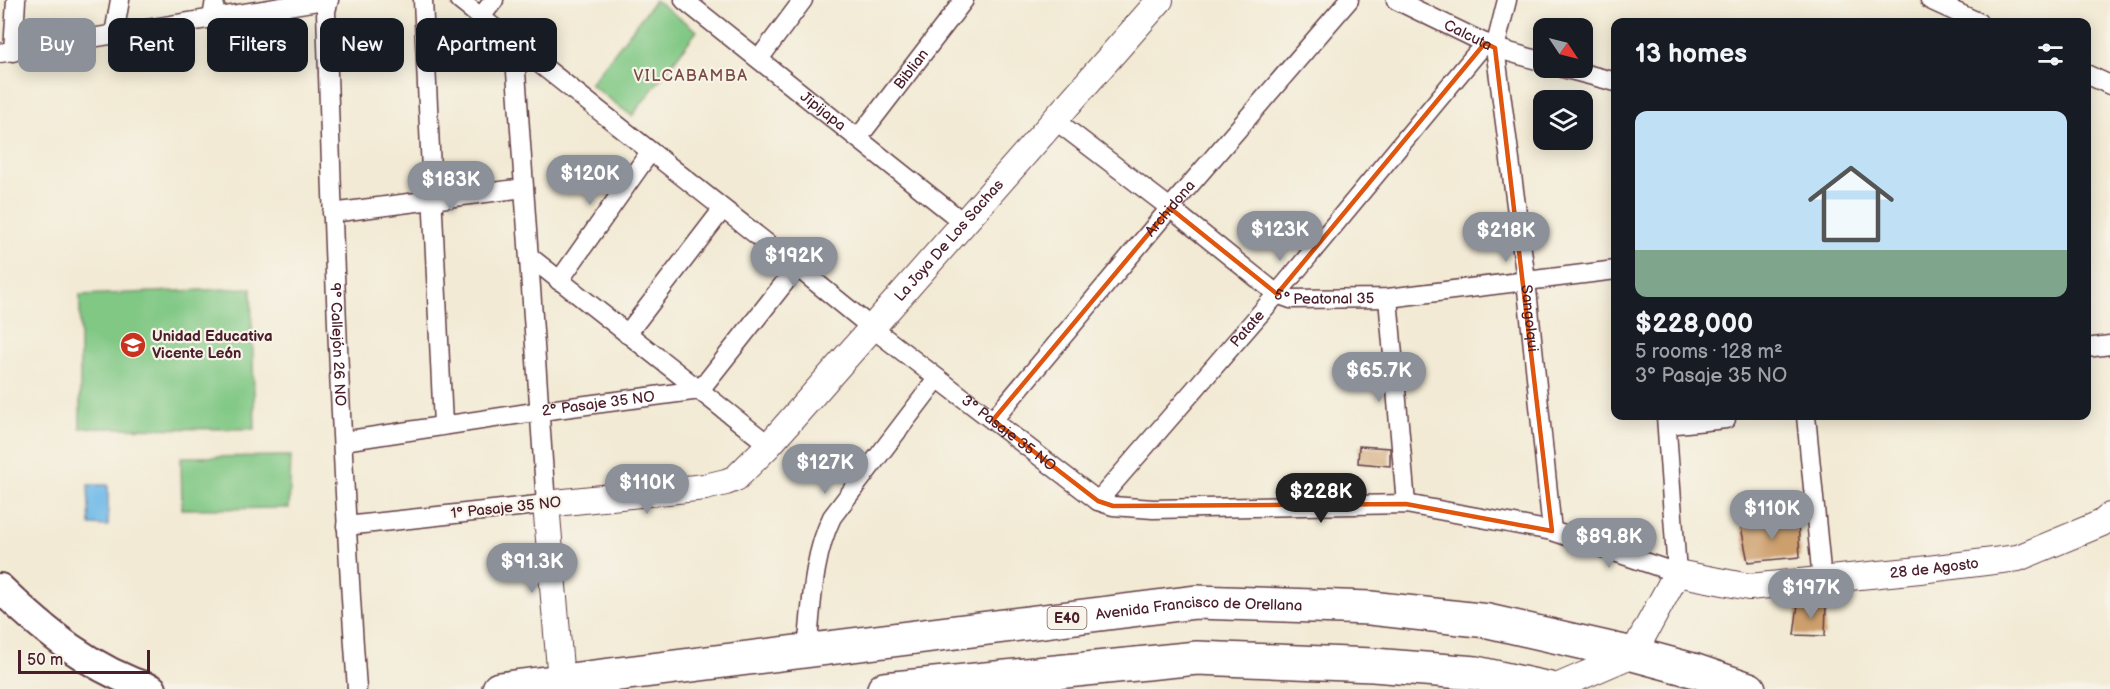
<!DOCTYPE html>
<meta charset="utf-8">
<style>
:root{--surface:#171b24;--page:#242831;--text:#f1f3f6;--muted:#9ea1a6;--accent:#8c9099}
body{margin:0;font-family:"Balsamiq Sans",sans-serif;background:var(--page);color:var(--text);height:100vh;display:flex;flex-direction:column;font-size:22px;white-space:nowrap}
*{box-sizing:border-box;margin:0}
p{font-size:20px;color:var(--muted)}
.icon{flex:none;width:33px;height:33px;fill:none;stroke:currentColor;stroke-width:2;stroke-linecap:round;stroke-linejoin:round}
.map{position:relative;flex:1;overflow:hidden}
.drawer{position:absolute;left:1611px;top:18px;width:480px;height:402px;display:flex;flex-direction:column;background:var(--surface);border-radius:12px;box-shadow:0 3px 15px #0003}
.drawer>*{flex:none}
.top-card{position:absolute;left:18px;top:18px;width:570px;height:54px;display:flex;gap:12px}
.needle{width:39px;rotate:125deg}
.tools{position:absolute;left:1533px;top:18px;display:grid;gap:12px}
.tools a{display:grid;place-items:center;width:60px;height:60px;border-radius:12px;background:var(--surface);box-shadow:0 3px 15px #0003;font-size:30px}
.scale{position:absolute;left:18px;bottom:15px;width:132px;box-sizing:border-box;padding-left:6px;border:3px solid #4a1f2b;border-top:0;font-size:16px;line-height:21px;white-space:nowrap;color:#4a1f2b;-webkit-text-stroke:4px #f7f3e8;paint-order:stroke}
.price{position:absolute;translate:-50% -51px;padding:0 14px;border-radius:21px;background:var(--accent);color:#fff;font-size:20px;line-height:39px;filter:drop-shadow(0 2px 3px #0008)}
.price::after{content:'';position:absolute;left:50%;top:36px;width:18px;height:14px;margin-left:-9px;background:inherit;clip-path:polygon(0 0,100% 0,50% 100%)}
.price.current{background:#222;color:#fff}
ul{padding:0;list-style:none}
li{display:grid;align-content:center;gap:12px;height:318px;padding:0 24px}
li span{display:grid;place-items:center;height:186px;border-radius:12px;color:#555}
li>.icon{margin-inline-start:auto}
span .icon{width:108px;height:108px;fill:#fffc;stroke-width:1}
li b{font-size:26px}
h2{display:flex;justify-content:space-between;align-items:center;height:72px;padding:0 24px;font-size:26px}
.chip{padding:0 21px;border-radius:12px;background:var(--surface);box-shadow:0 3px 15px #0003;font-size:21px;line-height:54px}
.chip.current{background:var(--accent);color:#fff}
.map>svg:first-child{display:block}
.green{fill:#80c884;stroke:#657458;stroke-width:1.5}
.water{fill:#70bae8;stroke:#5d6c8a;stroke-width:1.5}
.building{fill:#cd9f6d}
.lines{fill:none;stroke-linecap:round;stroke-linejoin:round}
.street-casing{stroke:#633d44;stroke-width:21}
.secondary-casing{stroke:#633d44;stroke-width:28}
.primary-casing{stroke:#633d44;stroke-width:32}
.highway-casing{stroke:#633d44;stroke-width:36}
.street{stroke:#fff;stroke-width:18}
.secondary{stroke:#fff;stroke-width:26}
.primary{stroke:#fff;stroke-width:28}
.highway{stroke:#fff;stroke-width:33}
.marked{fill:none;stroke:#e0560e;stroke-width:4.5;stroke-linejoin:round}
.labels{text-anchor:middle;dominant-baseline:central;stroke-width:4.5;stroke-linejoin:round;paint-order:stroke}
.shield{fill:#f7f3e8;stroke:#7e5f64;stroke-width:1.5}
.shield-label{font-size:14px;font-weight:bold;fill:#4a1f2b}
.street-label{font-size:15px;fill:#4a1f2b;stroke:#f7f3e8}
.poi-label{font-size:15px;font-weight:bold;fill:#4a1f2b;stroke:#f7f3e8;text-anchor:start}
.neighbourhood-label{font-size:16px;letter-spacing:1.5px;fill:#784c42;stroke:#f7f3e8}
</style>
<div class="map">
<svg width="2110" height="689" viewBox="0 0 2110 689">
<rect width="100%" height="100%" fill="#f7f3e8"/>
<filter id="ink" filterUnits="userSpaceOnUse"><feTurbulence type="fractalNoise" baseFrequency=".0167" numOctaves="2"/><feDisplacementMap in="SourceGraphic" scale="12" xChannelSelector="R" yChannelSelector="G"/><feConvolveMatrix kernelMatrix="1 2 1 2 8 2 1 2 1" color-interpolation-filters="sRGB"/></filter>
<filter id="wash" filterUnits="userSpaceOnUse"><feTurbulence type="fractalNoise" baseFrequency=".008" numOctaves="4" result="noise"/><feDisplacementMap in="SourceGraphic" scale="24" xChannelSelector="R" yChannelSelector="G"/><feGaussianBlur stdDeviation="1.35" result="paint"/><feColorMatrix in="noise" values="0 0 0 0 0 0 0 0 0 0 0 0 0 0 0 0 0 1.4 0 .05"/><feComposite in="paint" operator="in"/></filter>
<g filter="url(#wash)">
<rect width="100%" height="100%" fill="#f2ead4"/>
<path class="green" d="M655,0l42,31 -65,85 -42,-32z
M251,288l4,141 -175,-1v-133z
M291,456l-2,52 -107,1 -1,-52z"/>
<path class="water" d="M88,485h20v41l-18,-1z"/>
<g id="blocks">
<path class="building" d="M1359,446l31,2v18l-32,-3z
M1798,521l2,36 -52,5 -7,-35z
M1798,604l28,2 -1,30 -31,-1z"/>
</g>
</g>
<g filter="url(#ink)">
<use href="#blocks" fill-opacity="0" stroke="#633d44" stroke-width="1.5"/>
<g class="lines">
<g class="street-casing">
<g id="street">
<path id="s1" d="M329,0l-3,11c7,226 15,452 31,678"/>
<path d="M423,0l20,425"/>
<path id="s2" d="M459,0l338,267 75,61 226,173 15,5 40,3 253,-5 146,27 125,42 -11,-157"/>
<path id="s3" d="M684,0l280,223"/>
<path id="s4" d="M1396,0l99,48 49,14"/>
<path id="s5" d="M1507,0l-12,48 31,232 26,251"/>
<path d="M1930,0l48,22"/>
<path d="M481,17l13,-17"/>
<path d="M212,18l3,-18"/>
<path d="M114,34l6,-34"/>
<path d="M13,52l3,-52"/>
<path d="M0,53l324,-53"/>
<path d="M759,59l44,-59"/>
<path d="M1563,68l53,14"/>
<path d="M2086,74l24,11"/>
<path id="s6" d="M1055,120l115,88 107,86 14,5 97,-1 228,-28"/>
<path id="s7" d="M858,138l106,-138"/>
<path d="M332,213l192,-25"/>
<path d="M530,257l239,188"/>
<path d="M559,281l91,-129"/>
<path d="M1388,298l18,206"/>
<path d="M627,334l95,-124"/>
<path d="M2086,348l24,-3"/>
<path d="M1806,416l16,164"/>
<path id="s8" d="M993,420l177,-212 179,-208"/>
<path d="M1667,425l59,-6"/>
<path id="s9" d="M343,441l198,-30 159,-21 97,-123"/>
<path id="s10" d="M1098,501l179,-207 208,-251"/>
<path d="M346,526l200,-22 -32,-461"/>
<path d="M807,651c5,-45 5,-93 25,-134l105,-138"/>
</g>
</g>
<g class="secondary-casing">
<g id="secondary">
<path id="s11" d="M561,680l-15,-176 159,-17 21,-5 10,-4 33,-33 391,-445"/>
<path id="s12" d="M1552,689l81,-35 44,-81 72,14 171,-17 98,-12 84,-35 8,-7"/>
</g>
</g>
<g class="primary-casing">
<path id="primary" d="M0,588c45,44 92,82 152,101"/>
</g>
<g class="highway-casing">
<g id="highway">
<path id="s13" d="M499,689l697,-87 174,6 118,13 145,33 63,17 53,18"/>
<path d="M884,689l313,-31 176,7 103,8 74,16"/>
</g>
</g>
<use href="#street" class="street"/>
<use href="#secondary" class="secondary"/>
<use href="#primary" class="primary"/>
<use href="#highway" class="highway"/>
</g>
</g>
<path class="marked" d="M1485,43l10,5 57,483 -146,-27 -293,2 -15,-5 -105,-81 177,-212 107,86z"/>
<defs>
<g id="school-disc" transform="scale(1.35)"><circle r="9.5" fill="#c8321e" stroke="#f7f3e8"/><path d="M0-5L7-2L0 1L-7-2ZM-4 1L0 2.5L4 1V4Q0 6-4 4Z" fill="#fff"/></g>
</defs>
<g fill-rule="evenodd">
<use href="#school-disc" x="133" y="345"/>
</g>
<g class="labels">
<rect class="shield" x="1047.5" y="607" width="39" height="22" rx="4.5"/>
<g class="shield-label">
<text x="1067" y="618">E40</text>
</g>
<g class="street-label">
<text stroke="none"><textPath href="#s4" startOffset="80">Calcuta</textPath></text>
<text stroke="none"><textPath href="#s7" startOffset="87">Biblian</textPath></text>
<text stroke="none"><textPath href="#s3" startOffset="178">Jipijapa</textPath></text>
<text stroke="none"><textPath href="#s8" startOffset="276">Archidona</textPath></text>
<text stroke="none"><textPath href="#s11" startOffset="688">La Joya De Los Sachas</textPath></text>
<text stroke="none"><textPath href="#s6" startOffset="330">5° Peatonal 35</textPath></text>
<text stroke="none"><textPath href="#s5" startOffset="322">Sangolqui</textPath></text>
<text stroke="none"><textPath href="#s10" startOffset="228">Patate</textPath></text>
<text stroke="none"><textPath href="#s1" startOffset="345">9° Callejón 26 NO</textPath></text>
<text stroke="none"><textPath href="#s9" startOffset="258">2° Pasaje 35 NO</textPath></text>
<text stroke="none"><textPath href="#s2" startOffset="700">3° Pasaje 35 NO</textPath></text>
<text transform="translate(506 508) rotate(-6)">1° Pasaje 35 NO</text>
<text stroke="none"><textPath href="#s12" startOffset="440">28 de Agosto</textPath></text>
<text stroke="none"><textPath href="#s13" startOffset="705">Avenida Francisco de Orellana</textPath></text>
</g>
<g class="poi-label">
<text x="152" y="336">Unidad Educativa<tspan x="152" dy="17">Vicente León</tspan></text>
</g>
<g class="neighbourhood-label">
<text x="691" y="76">VILCABAMBA</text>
</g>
</g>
</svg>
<div class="tools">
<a><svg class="needle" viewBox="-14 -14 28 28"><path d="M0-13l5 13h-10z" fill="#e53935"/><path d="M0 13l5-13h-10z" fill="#9ea1a6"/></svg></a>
<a><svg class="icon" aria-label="layers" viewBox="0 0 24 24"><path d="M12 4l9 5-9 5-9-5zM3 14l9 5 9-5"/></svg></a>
</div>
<div class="scale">50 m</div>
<b class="price" style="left:590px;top:206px">$120K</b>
<b class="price" style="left:451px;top:212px">$183K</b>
<b class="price" style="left:1280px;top:262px">$123K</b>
<b class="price" style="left:1506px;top:263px">$218K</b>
<b class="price" style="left:794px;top:288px">$192K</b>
<b class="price" style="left:1379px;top:403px">$65.7K</b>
<b class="price" style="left:825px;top:495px">$127K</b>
<b class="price" style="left:647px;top:515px">$110K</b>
<b class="price current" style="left:1321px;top:524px">$228K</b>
<b class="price" style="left:1772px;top:541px">$110K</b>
<b class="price" style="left:1609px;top:569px">$89.8K</b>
<b class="price" style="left:532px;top:594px">$91.3K</b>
<b class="price" style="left:1811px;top:620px">$197K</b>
<div class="top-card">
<a class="chip current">Buy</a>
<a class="chip">Rent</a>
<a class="chip">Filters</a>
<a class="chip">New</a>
<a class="chip">Apartment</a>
</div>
<section class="drawer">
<h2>13 homes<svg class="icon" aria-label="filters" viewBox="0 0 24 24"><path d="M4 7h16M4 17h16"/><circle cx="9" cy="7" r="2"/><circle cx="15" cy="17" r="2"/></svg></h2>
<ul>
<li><span style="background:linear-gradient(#bfe0f5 75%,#7fa58c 0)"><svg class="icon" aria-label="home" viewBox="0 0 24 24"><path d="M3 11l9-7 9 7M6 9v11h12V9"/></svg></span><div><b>$228,000</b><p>5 rooms · 128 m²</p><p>3° Pasaje 35 NO</p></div></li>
</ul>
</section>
</div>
